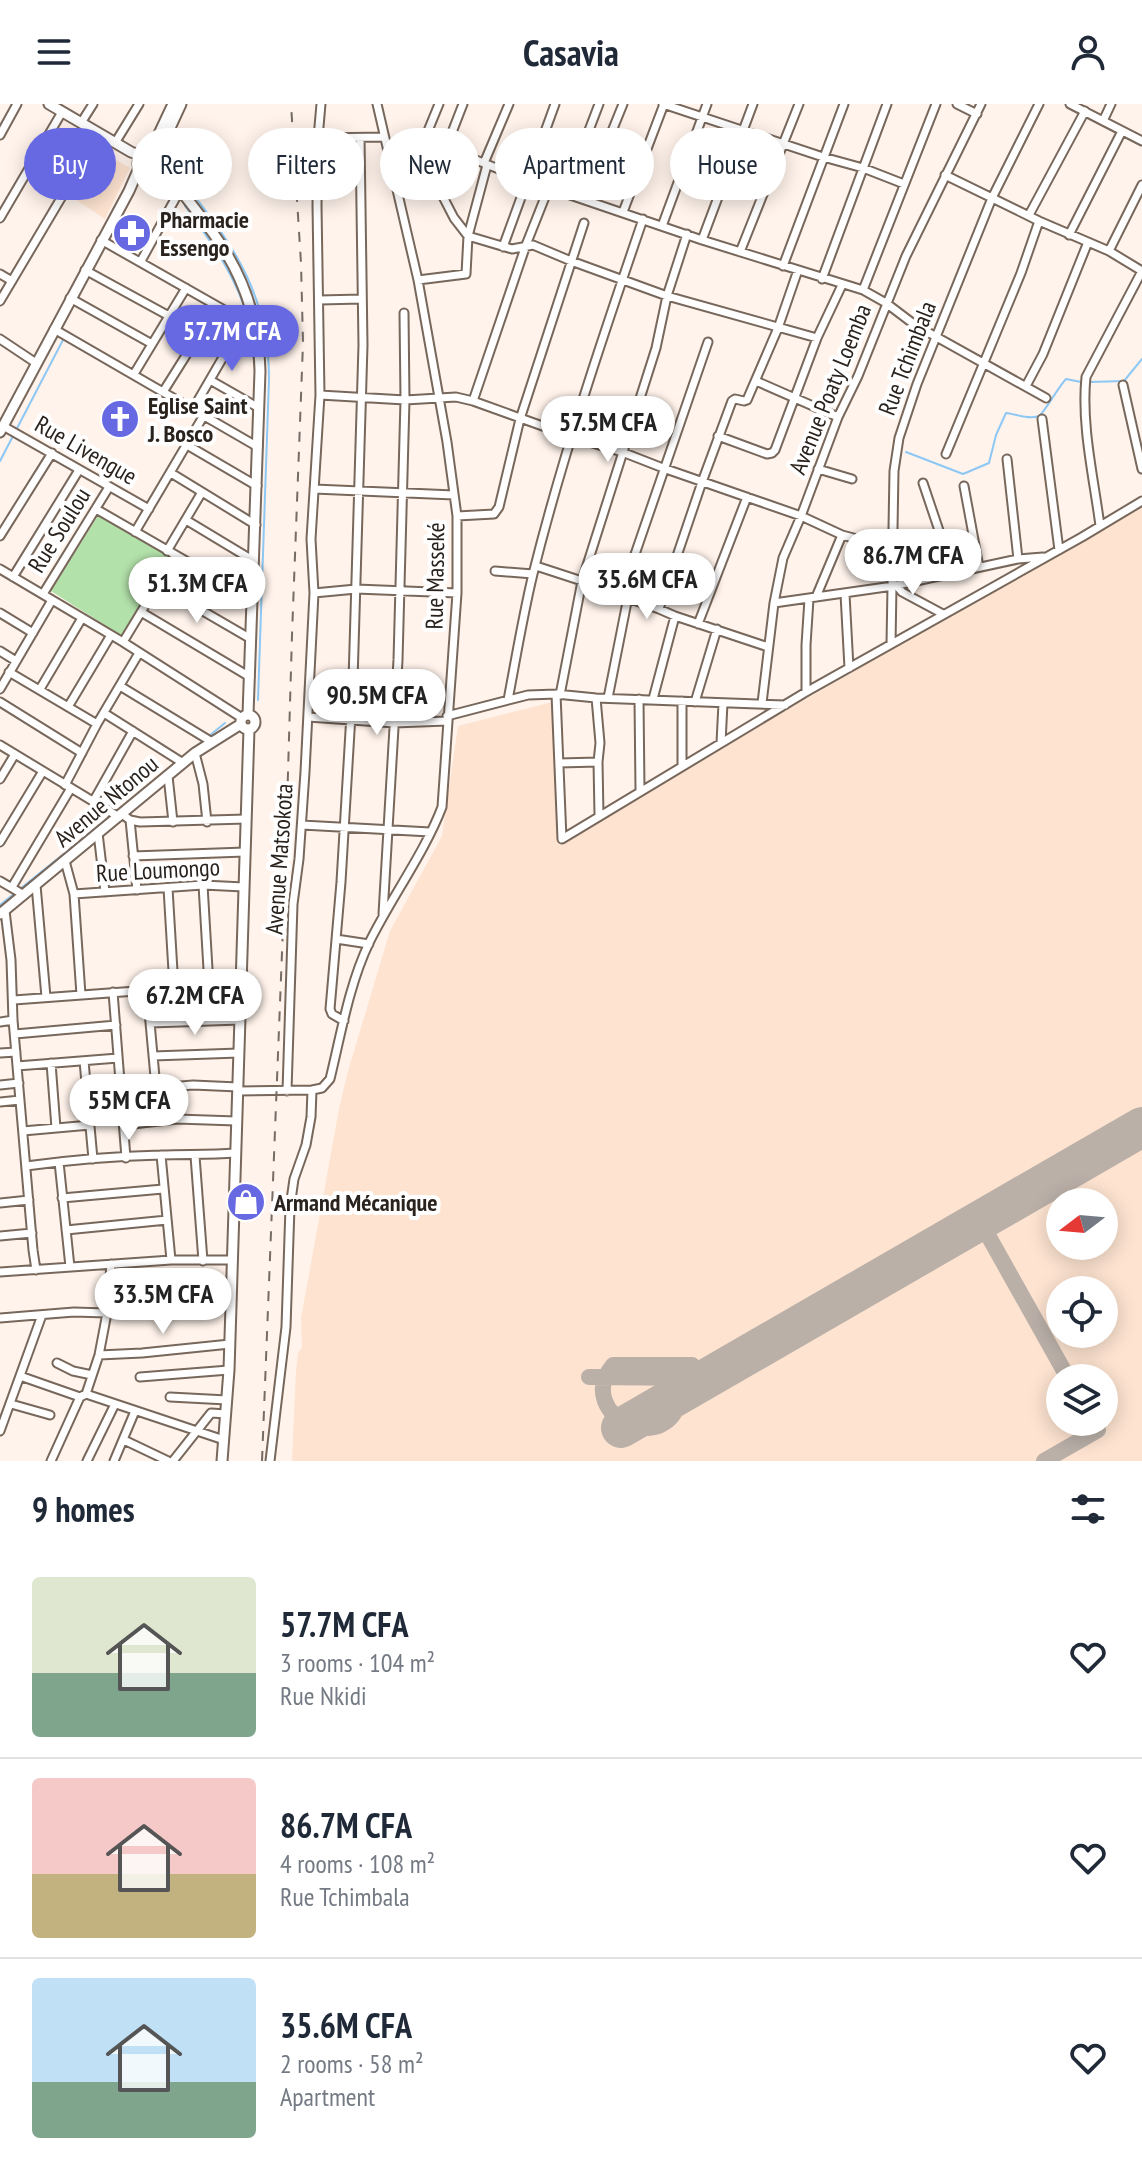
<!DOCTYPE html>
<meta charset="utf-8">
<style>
:root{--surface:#fff;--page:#f2f2f3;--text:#1f2937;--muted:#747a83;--line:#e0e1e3;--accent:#6769e2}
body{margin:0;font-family:"PT Sans Narrow",sans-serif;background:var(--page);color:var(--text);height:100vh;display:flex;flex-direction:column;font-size:30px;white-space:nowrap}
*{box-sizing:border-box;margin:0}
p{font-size:26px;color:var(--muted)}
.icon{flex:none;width:44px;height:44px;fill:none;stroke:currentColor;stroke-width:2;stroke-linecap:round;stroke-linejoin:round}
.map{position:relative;height:1357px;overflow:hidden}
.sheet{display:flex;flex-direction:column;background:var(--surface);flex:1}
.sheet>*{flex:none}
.top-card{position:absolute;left:24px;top:24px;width:1094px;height:72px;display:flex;gap:16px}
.needle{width:52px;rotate:254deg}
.controls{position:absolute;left:1046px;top:1084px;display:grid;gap:16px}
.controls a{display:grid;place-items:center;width:72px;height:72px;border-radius:50%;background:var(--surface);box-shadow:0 4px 20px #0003;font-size:40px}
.price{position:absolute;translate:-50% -68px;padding:0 18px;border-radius:28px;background:#fff;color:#222;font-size:26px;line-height:52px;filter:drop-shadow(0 2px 4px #0008)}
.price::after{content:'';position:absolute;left:50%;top:48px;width:24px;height:18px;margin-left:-12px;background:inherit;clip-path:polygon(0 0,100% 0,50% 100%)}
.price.selected{background:var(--accent);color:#fff}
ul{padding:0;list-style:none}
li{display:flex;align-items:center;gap:24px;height:200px;padding:0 32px}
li+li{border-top:2px solid var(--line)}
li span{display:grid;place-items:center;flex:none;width:224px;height:160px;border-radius:8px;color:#555}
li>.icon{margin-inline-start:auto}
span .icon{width:96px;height:96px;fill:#fffc;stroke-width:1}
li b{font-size:34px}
h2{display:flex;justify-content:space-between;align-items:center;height:96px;padding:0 32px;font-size:34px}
.tag{padding:0 28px;border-radius:36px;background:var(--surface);box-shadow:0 4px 20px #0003;font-size:28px;line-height:72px}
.tag.selected{background:var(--accent);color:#fff}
header{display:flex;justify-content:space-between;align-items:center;height:104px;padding:0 32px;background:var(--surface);font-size:36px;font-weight:700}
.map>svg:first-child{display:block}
.built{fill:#fde3d0;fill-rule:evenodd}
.green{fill:#b2e1a9}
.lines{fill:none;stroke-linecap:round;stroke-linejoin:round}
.stream{stroke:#8dc8f5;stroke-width:2}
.taxiway{stroke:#bab0a8;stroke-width:16}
.runway{stroke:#bab0a8;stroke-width:40}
.minor-casing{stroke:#78675b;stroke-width:11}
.tertiary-casing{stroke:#78675b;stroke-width:13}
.minor{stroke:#fff;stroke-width:7}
.tertiary{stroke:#fff;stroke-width:9}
.rail{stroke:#756c66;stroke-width:2;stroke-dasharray:10 10;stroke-linecap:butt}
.labels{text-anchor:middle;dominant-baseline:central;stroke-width:8;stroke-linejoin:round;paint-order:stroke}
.poi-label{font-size:24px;font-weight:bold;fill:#29221d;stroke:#fff;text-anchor:start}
.street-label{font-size:24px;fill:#29221d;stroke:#fff}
</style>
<header><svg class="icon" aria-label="menu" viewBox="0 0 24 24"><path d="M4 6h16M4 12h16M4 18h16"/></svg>Casavia<svg class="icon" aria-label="person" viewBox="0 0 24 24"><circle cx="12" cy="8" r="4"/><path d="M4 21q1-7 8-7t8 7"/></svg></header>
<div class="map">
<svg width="1142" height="1357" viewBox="0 0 1142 1357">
<rect width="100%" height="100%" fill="#fff3eb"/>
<path class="built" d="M96,44l34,20 -25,51 -35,-23z
M1142,401v956h-850l4,-90 2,-18 4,-6 -1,-29 38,-209 9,-38 42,-140 52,-95 16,-110 98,-25 4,140zM1060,1098h44v44h-44zM1060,1186h44v44h-44zM1060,1274h44v44h-44z"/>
<path class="green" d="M99,410l72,44 -49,78 -71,-45z"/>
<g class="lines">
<path class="stream" d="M185,80c50,63 84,112 84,195l-11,321
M185,102c27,37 52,71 64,116
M251,224l4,29
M255,260v13
M1090,278l34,-1 18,-22
M906,348l57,22 26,-11 7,-28 10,-22c9,1 24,7 33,3 5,-3 20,-30 27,-37l15,3
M0,357l64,-123
M249,449l1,-13
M248,489l1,-33
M246,529l1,-33
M245,565l1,-29
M182,654l43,-35
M117,707l60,-49
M20,785l92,-74
M0,801l15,-12"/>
<path class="taxiway" d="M980,1117l88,157
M589,1273l109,1 18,-5
M680,1290c-7,67 -109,22 -67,-29h79
M1044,1357l54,-31"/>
<path class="runway" d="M621,1324l521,-301"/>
<g class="minor-casing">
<path id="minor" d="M463,0l-26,67v7l3,13 14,27 14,18 44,13 21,-4 38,16 96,35 150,42
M663,0l160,53 40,11 41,16
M957,0l20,10
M1070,0l72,37
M1103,17l8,-17
M81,19l12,-19
M0,31l17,-31
M318,34l66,-1
M115,39l24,-39
M423,39l16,-39
M446,44l80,32 176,60 161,50 23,13 29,22 131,73
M484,59l25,-59
M945,71l94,46 70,30 33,20
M565,89l34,-89
M588,96l18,-54 17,-42
M623,108l41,-108
M1029,111l56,-104
M0,114l62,-106
M662,122l45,-122
M1069,131l53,-104
M101,136l155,88
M702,136l51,-136
M503,143l52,-143
M1109,147l33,-66
M740,148l59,-148
M141,157l39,-71
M783,162l61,-162
M85,166l84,46
M0,170l12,7
M822,175l65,-175
M418,176l48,-6 2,-38 19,-71
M863,186l73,-186
M70,194l82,46
M319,196l43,-1
M0,197l99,-167
M54,225l204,118
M0,235l36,24
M134,270l52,-86
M210,276l49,28
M756,277l82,36
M1123,281l19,84
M1026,282l17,-32 45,-112
M163,288l54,-86
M320,291l85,5 51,-3 17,4 100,36 49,15 41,16 138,48 41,19 49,13
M473,297l53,-156 23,-58
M193,305l51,-88
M1042,315l17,131
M3,322l146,83
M718,332l49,18 5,-1 3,-3 42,-112 25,-53
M187,341l70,41
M946,350l75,-181 18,-52
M1007,355l11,100
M818,365l34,10
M171,369l85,52
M923,379l30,89
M964,382l15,81
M314,385l140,6
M96,405l156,90
M457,412l37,-2 5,-7 21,-88 64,-196
M186,416l68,41
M1100,422c-6,-47 -19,-101 -14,-149l56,-106
M135,428l69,-117
M0,432l52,-83
M167,447l35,-59
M536,462l46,15 77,28 16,7 93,31
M0,465l123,73 119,76
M495,467l38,3
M13,473l66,-107
M158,481l93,54
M896,481l6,7 41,22
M314,489l42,-4 101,4
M43,490l66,-107
M845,490l4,74
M621,491l87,-253
M816,493l26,-62
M774,499l119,-17 125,-27 25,-2
M659,505l43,-127 30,-81 3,-2 9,2 3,-1 31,-72 20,-58
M141,508l109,65
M0,509l33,20
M698,520l49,-127
M123,538l52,-86
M891,540l3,-173 5,-33 18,-54 75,-186 47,-94
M0,547l16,10
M9,568l88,52
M120,582l92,56
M0,585l52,-89
M40,585l42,-71
M806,588v-47l3,-46
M556,590l6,145 244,-147 276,-155 60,-36
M560,591l22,-114 74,-233 11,-52 20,-62
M596,594l4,45 -2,19 1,53
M608,594l20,-101
M639,595l1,91
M653,595l22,-83
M508,596c8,-42 15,-85 25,-126 30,-120 70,-238 110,-355
M0,598l82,51
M695,598l22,-73
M762,599l12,-100 9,-45 18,-42 37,-99 20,-41 48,-120 75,-152
M68,603l43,-72
M104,609l79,50
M447,612l81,-21 28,-1 40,4 189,7
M308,613l86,6 53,-2
M721,639l2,-40
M0,641l119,72
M195,649l8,31 4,38
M559,659l39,-1
M682,662v-65
M168,672l5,46
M0,675l15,-25
M65,681l32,-61 42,-71
M93,698l40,-71
M122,710l8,6 10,2 106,-3
M130,716l7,70
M302,721l128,7
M98,729l7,59
M0,738l43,-71
M133,752l112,-4
M65,757l9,33 7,101
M0,777l24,14
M36,781l10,112
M203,781l6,101
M12,783l59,-99
M168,784l6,100
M74,790l129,-9 41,2
M5,807l6,49 2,60 20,230 3,20
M383,810l15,-254 7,-260 -1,-87
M336,835l33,5
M147,886l9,98
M113,888l13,166
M14,896l190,-14 37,3
M344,917l-12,-7 -2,-5 11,-127 12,-201 10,-336 -3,-207
M0,918l13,-2
M150,919l90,-3
M15,930l101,-9
M0,949l16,-1
M153,952l86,-3
M84,957l9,98
M51,959l5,65
M17,962l101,-8
M0,981l19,-2
M121,987l72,-6 45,2
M238,987l74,-1 10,-2 8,-9c11,-45 19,-94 39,-136 22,-45 56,-91 73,-136l15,-214v-77l-10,-74 -29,-162 -41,-176
M287,987l6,-187 6,-45 6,-87 9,-179 -3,-54 9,-144 -3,-190 1,-67 3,-34
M0,998l20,-2
M124,1021l53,-6 59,2
M23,1027l67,-6
M161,1051l10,105
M195,1052l8,105
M59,1058l11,105
M26,1062c44,-6 90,-10 135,-11 25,-1 49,0 74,-2
M62,1094l101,-9
M0,1099l29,-3
M66,1126l101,-10
M0,1132l32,-3
M0,1168l171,-12h62
M0,1214l74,-6 33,1 124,-9
M99,1251l43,-2 88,-9
M57,1259l16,8 19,4
M20,1272l60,21
M140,1273l89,-7
M86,1290l138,46
M170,1293l57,3
M11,1300l39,11
M0,1327l42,-116
M124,1336l44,21
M51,1357l29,-64 6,-3 13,-39 8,-42 4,-49
M87,1357l28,-57
M114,1357l21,-50
M173,1357l38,-48 15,1
M270,1357l16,-134 4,-120 4,-28 12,-34 5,-28 1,-27"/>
</g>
<g class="tertiary-casing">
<path id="tertiary" d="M49,0l82,48 11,4
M138 60a11 11 0 1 1 22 0a11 11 0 1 1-22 0Z
M150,49l23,-49
M157,52l24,-52
M160,59c17,24 36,46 53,70 30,41 46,88 47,138l-12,344
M0,328l129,-241 10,-23
M241 618a7 7 0 1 1 14 0a7 7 0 1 1-14 0Z
M0,810l195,-161 46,-29
M222,1357l7,-91 20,-641"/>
</g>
<use href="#minor" class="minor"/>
<use href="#tertiary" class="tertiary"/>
<path class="rail" d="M262,1357l23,-585 7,-241 11,-292 -2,-80 -10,-159"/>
</g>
<defs>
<g id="pharmacy-disc" transform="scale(2)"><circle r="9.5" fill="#6769e2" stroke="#fff"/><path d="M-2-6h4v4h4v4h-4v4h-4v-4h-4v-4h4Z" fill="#fff"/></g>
<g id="church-disc" transform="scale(2)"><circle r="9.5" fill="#6769e2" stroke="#fff"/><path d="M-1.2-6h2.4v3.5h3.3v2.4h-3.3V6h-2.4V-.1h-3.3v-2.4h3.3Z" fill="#fff"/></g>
<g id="shop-disc" transform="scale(2)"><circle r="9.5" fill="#6769e2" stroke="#fff"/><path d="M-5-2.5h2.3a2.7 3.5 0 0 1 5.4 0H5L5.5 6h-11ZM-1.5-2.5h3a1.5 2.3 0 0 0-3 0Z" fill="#fff"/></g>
</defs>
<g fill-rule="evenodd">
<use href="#pharmacy-disc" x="132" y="129"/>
<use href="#church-disc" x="120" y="315"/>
<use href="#shop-disc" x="246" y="1098"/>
</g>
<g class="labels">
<g class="poi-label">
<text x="160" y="115">Pharmacie<tspan x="160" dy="28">Essengo</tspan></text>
<text x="148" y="301">Eglise Saint<tspan x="148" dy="28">J. Bosco</tspan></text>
<text x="274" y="1098">Armand Mécanique</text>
</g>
<g class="street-label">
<text transform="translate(907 254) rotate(-69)">Rue Tchimbala</text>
<text transform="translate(830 285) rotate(-68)">Avenue Poaty Loemba</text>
<text transform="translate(86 346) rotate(30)">Rue Livengue</text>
<text transform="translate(59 426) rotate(-58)">Rue Soulou</text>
<text transform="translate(435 472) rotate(-89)">Rue Masseké</text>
<text transform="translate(106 697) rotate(-40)">Avenue Ntonou</text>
<text transform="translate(279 755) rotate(-86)">Avenue Matsokota</text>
<text transform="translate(158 766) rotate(-3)">Rue Loumongo</text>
</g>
</g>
</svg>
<div class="controls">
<a><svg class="needle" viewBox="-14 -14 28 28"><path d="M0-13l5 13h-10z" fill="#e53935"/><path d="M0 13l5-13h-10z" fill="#747a83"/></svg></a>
<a><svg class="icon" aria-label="locate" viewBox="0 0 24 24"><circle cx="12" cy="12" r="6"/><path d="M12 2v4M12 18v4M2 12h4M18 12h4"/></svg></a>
<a><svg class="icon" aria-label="layers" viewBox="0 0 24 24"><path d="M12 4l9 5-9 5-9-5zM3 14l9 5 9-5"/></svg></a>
</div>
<b class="price selected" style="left:232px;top:269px">57.7M CFA</b>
<b class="price" style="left:608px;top:360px">57.5M CFA</b>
<b class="price" style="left:913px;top:493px">86.7M CFA</b>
<b class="price" style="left:647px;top:517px">35.6M CFA</b>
<b class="price" style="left:197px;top:521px">51.3M CFA</b>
<b class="price" style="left:377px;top:633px">90.5M CFA</b>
<b class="price" style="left:195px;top:933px">67.2M CFA</b>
<b class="price" style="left:129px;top:1038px">55M CFA</b>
<b class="price" style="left:163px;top:1232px">33.5M CFA</b>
<div class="top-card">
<a class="tag selected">Buy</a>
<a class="tag">Rent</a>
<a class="tag">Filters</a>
<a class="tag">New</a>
<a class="tag">Apartment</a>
<a class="tag">House</a>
</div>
</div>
<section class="sheet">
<h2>9 homes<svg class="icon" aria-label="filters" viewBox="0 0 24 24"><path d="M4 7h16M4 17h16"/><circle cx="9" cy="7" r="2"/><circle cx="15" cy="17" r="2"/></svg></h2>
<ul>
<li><span style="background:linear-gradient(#dfe7d0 60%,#7fa58c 0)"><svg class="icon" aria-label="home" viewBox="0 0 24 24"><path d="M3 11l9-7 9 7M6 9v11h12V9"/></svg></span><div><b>57.7M CFA</b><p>3 rooms · 104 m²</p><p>Rue Nkidi</p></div><svg class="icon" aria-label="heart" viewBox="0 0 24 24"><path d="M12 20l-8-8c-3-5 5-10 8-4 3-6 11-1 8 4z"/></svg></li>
<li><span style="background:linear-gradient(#f6c9c9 60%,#c2b280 0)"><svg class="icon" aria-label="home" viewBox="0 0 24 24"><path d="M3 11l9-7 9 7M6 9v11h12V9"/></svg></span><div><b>86.7M CFA</b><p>4 rooms · 108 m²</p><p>Rue Tchimbala</p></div><svg class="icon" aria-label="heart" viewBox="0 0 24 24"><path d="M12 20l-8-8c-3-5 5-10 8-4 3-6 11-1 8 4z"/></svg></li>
<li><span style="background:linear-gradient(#bfe0f5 65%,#7fa58c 0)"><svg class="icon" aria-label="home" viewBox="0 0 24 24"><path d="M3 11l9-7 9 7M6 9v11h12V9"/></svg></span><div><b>35.6M CFA</b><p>2 rooms · 58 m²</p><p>Apartment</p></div><svg class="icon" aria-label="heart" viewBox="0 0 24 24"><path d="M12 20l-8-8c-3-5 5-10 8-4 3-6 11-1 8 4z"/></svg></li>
</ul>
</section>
